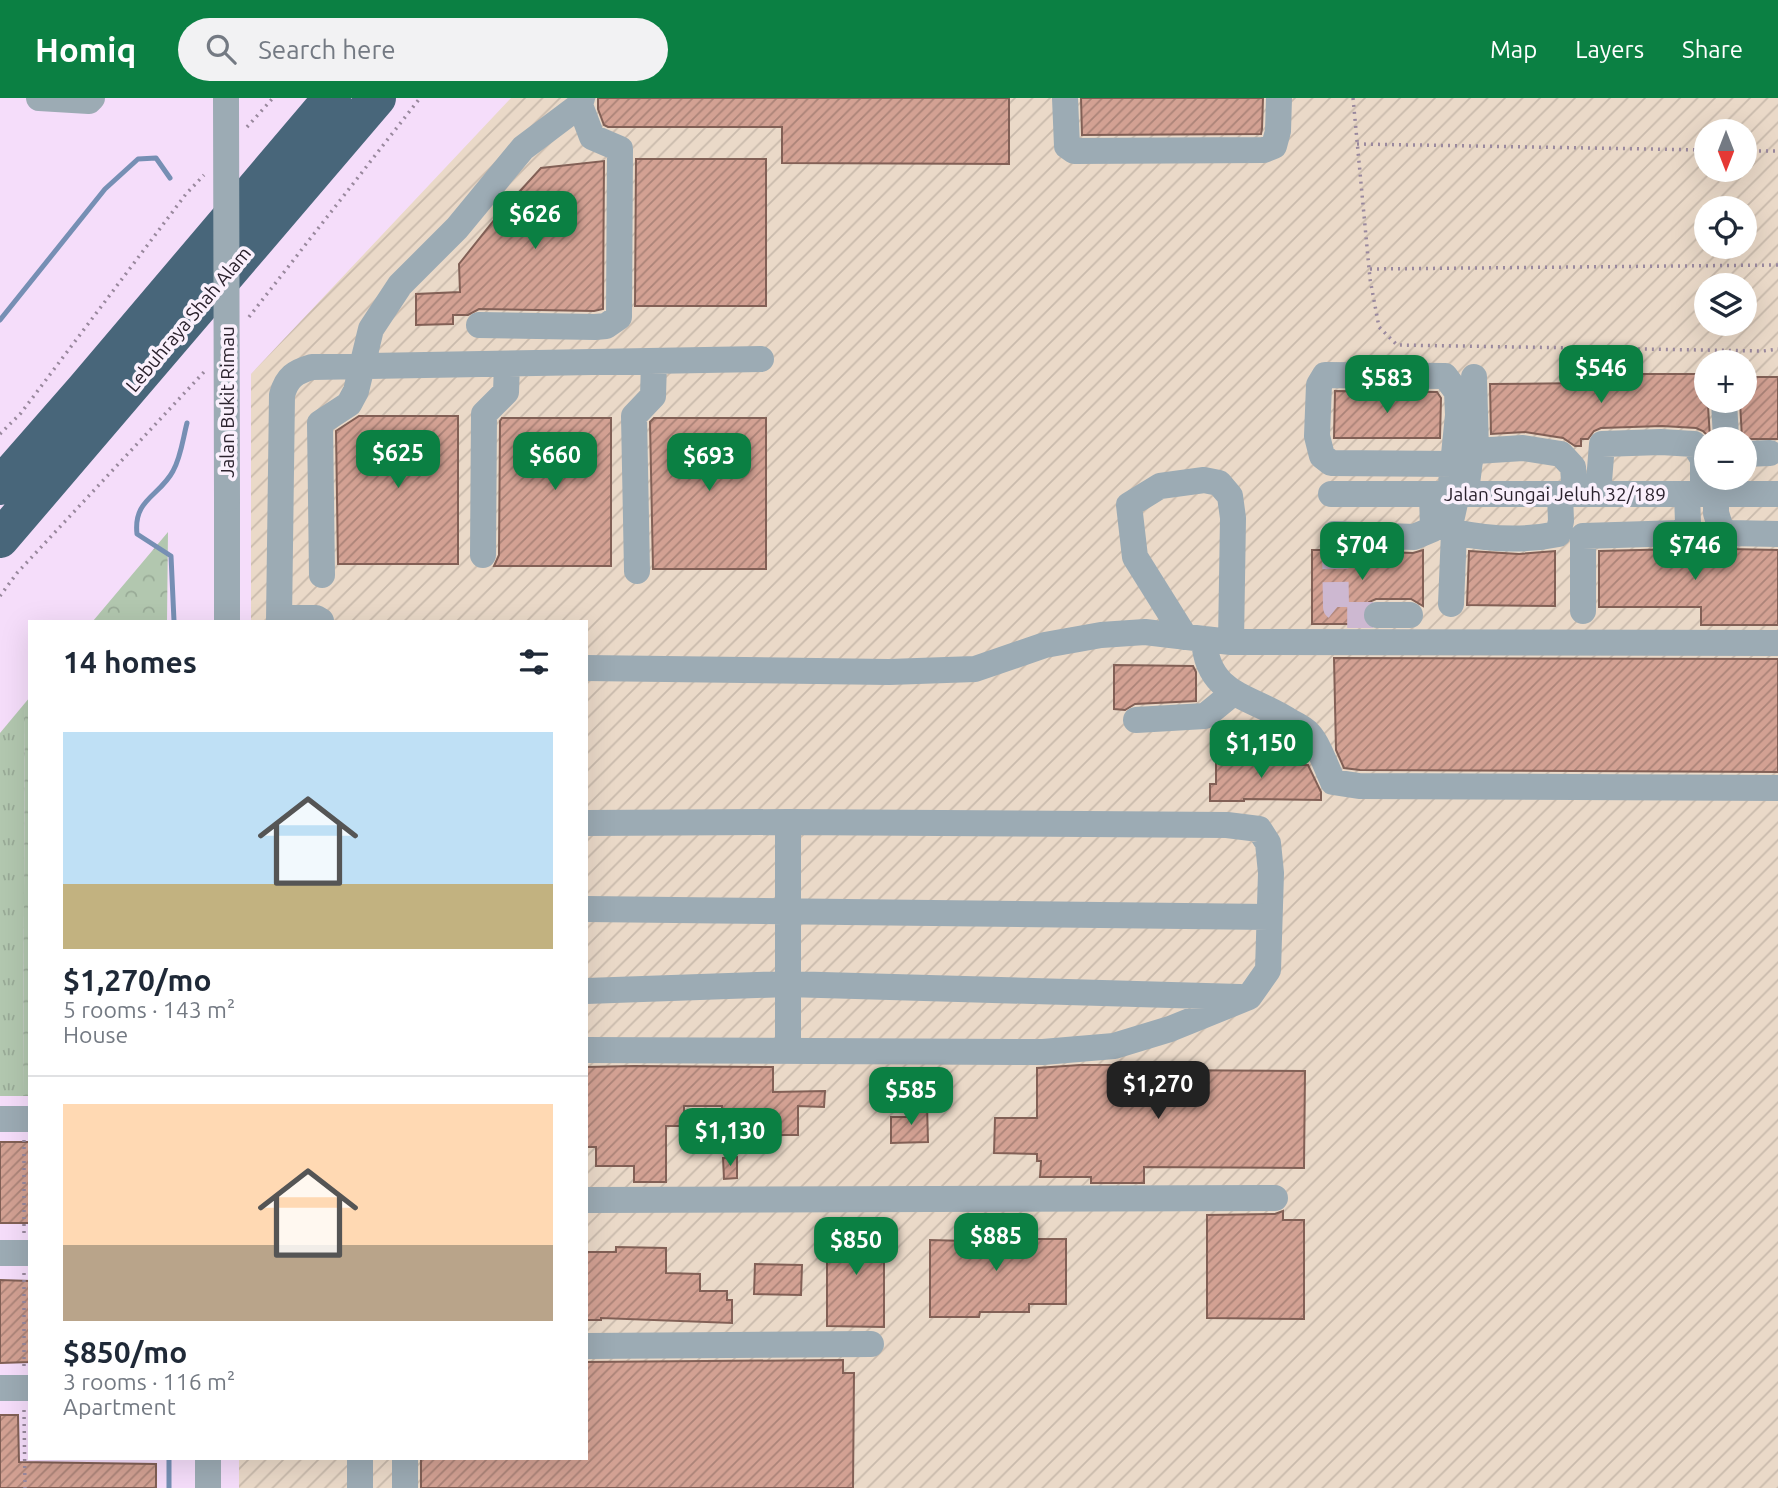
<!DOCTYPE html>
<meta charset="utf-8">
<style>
:root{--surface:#fff;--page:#f2f2f3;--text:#1f2937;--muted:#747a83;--line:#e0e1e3;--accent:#0b8043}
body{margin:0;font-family:Ubuntu,sans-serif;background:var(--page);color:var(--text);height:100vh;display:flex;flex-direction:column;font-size:26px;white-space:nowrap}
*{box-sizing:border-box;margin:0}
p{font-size:23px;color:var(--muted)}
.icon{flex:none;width:38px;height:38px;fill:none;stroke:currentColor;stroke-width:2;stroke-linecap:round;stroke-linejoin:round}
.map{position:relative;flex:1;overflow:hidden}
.details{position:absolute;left:28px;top:522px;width:560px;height:840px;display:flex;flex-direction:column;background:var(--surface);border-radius:0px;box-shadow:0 7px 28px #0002}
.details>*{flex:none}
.needle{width:46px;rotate:180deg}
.controls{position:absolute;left:1694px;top:21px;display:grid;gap:14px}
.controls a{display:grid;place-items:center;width:63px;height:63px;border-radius:50%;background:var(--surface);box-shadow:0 7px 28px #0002;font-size:35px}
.price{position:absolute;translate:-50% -60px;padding:0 16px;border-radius:14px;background:var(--accent);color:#fff;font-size:23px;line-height:46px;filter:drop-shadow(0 2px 4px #0008)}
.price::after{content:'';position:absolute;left:50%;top:42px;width:21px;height:16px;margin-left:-10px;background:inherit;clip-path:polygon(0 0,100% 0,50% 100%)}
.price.current{background:#222;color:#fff}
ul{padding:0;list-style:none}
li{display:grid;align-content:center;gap:14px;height:371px;padding:0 35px}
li+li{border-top:2px solid var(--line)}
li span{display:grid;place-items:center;height:217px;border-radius:0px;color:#555}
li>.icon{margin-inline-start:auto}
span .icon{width:126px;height:126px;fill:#fffc;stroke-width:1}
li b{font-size:30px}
h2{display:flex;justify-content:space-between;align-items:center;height:84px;padding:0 35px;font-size:30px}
header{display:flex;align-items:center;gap:42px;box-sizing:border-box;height:98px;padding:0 35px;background:var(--accent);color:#fff}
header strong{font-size:33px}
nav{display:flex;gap:38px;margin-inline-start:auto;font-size:24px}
.search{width:490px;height:63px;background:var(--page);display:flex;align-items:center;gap:18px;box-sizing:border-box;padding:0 24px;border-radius:38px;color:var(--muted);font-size:26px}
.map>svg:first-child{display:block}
.industrial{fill:url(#industrial-furrows);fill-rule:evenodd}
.grass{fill:url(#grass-tufts)}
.park{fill:url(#park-crowns)}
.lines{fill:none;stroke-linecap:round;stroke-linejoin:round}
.stream{stroke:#768fb4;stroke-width:5}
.building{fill:url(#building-hatch);stroke:#826056;stroke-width:2}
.minor-tunnel{stroke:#cdb8d1;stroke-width:26;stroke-dasharray:26 13;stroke-linecap:butt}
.path{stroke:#99889d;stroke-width:3.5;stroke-dasharray:2 5;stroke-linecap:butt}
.minor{stroke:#9cabb4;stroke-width:26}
.highway{stroke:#48667a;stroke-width:38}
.minor-bridge{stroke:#9cabb4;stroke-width:26}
.labels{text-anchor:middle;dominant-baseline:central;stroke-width:7;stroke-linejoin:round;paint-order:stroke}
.street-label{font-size:19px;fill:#2b222d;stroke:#faf0fc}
</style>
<header>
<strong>Homiq</strong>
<div class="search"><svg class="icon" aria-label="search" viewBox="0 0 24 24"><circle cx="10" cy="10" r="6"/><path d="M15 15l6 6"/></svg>Search here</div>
<nav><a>Map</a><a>Layers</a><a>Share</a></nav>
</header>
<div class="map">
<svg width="1778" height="1390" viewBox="0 0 1778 1390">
<defs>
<pattern id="industrial-furrows" width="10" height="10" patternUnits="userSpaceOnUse" patternTransform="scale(1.75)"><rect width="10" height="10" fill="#ead9c8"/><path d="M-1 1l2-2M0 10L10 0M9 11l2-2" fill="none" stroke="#c9baac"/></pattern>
<pattern id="grass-tufts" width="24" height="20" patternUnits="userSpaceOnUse" patternTransform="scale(1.75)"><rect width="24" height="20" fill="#b2c7af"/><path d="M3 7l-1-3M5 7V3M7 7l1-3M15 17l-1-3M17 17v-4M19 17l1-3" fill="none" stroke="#99ab97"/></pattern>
<pattern id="park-crowns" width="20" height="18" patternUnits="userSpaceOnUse" patternTransform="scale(1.75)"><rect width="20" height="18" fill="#b2c7af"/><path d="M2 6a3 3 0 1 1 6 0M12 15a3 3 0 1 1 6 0" fill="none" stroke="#99ab97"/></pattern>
<pattern id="building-hatch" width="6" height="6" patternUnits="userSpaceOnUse" patternTransform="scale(1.75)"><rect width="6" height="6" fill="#d3a193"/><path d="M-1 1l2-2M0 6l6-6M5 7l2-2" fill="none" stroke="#ab8378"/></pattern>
</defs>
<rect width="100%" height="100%" fill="#f5ddfa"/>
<path class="industrial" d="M511,0h1267v1390h-1539v-30h347v-837h-335v-247zM1706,33h39v39h-39zM1706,110h39v39h-39zM1706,187h39v39h-39zM1706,264h39v39h-39zM1706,341h39v39h-39z"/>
<path class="grass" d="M25,605l-2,393h-23v-363z"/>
<path class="park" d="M168,434l-1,89h-74z
M30,599v399h-7l2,-393z"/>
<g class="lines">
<path class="stream" d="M0,222l105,-131 33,-30 18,-1 14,20
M174,523l-3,-65 -34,-22c-4,-35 23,-38 36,-63 8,-14 10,-33 14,-48
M169,1360v30"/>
</g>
<path class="building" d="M598,0h411v66l-227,-1v-36h-174l-4,-2 -6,-16z
M1081,0h182l-1,31 -1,5 -179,1z
M636,61h130v147h-131z
M604,63l-1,148 -9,2 -115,-2 -11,6h-15v9l-37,1v-31l44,-2 -1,-28 40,-50 42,-46z
M1589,276h117l4,64 -7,-7 -7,-3 -34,-2 -61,2 -7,3 -6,8h-7v7h-6l-12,-8 -38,-6 -34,2 -1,-50 99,-1z
M1745,279h33v62h-36l-2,-38h5z
M1335,293l102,1 4,6 -1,40h-106z
M359,318h99v148h-120l-2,-133z
M502,320h109v148h-117l5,-11 1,-134z
M654,320h112v151h-113l-3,-147z
M1694,444h18l17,7 49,1v75h-77v-18h-102v-56l82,-2z
M1325,449l8,3 80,3 10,-3v56l-12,-7h-35l-7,3 -6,6 -2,8 3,8h-52v-74h13z
M1469,453l50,3 36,-3v55l-88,-1z
M1334,560l444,1v113l-418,-2 -16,-2 -8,-18z
M1114,567l79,1 3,6v29l-61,3 -10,6 -11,-1z
M1242,651v15l66,1 13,27v8l-77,-1v2h-34v-17h6v-34z
M1080,967h63v5l162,1 -1,97 -160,-1v16h-53v-6h-51l1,-16h-4v-7l-43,-1 1,-35h42v-50z
M634,968l139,1v25l52,-1 -1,16 -26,-1v29h-20v-16l-56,-1v-12h-38v20h-18v56h-32v-16h-38v-19h-10v-80z
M913,1006h14l1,38 -37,1v-26h23z
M0,1044h30v81h-30z
M737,1059v21l-13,1 -1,-21z
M1283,1113v9h21v99l-97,-1v-103l68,-1z
M967,1127h14v7h55v7h30v65h-37v8h-49l-1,5h-49v-77l37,1z
M827,1130h57v99l-57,-1z
M616,1149l50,1v25l34,1v17h27v9h5v23l-131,-5v2h-15v-68h30z
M755,1166l47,1 -1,30 -47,-1z
M0,1182l30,1v81l-30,1z
M843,1262v13h11l-1,115h-432v-30h165v-96z
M0,1317h18l1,47 137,2v24h-156z"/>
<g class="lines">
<path class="minor-tunnel" d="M1335,445l1,64 10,8h31"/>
<path class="path" d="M1353,0l17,181 9,48 18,18 366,6 15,-2
M247,29l26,-29
M1357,46l349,6
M1745,53h33
M1370,171l408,-4
M249,219l171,-219
M0,336l21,-21 165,-219 18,-19
M0,498l17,-23 187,-201
M24,1042v94
M24,1175v94
M24,1312l1,78"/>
<path class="minor" d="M39,0l50,3 3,-3
M1065,0l2,48 7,5 190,-1 10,-4 4,-15 1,-33
M479,227l116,2 11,-1 13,-9 1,-168 -28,-12 -12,-32 2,-7
M1474,279l2,74
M1724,303l2,38
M1745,356l25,-1
M1466,394l4,-32 6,-9 47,-3 38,6 12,13 2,27
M1331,396h447
M1450,396l8,-79 -1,-23 -12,-16 -120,-1 -6,10 -2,51 5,20 9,7 122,1
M1457,396l-6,27 3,11c33,7 71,9 104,2l3,-13 -1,-27
M1598,396l4,-50 59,-2 33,2 9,15v35
M1716,396v19l5,16 8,4 49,1
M227,401v122
M1334,436l80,3 19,-8 -1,-35
M483,457l1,-141 22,-22 1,-28
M637,473l-3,-155 19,-20 1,-34
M322,477l-2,-152 29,-19 7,-13 15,-62 29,-44 57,-57 66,-80 57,-43
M1451,506l3,-72
M1583,513v-75l98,-3 7,-10 -1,-29
M1377,517h33
M279,520h37l5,3
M279,523l3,-226c5,-18 13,-23 30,-28l449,-8
M1185,539l-50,-80 -6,-52 31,-19 44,-6 15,3 11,13 3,22 -2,124
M1204,541l27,3 547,1
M586,570l303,4 86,-3 70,-24 56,-10 44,-3 59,7c3,58 49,57 87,83 6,3 14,7 18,12 9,9 18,35 24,48l26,4 419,2
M1136,622l69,-4 28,-23
M788,724v228
M586,725l202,-1 439,3 32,4 9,14 3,30 -3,97 -19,27 -79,32 -56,17 -71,6 -457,-2
M586,811l683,8
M586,893l201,-7 453,13
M0,1021h30
M586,1102l689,-2
M0,1155h30
M586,1248l285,-2
M0,1290h30
M360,1360v30
M405,1360v30
M208,1390v-30"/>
<path class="highway" d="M0,388l85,-97 247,-291
M0,441l377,-441"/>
<path class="minor-bridge" d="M226,0l1,401"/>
</g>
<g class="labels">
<g class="street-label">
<text transform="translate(188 221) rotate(-50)">Lebuhraya Shah Alam</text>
<text transform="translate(227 304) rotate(-90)">Jalan Bukit Rimau</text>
<text x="1555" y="396">Jalan Sungai Jeluh 32/189</text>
</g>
</g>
</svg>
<div class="controls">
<a><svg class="needle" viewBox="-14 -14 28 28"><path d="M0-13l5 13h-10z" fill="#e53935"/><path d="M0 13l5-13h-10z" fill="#747a83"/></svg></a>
<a><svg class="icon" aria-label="locate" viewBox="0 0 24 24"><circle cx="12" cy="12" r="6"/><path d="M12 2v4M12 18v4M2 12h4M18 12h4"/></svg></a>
<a><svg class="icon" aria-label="layers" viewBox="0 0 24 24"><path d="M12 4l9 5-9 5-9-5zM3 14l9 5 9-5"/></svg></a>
<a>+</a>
<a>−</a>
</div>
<b class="price" style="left:535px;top:153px">$626</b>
<b class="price" style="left:1601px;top:307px">$546</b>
<b class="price" style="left:1387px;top:317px">$583</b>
<b class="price" style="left:398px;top:392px">$625</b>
<b class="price" style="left:555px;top:394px">$660</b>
<b class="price" style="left:709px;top:395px">$693</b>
<b class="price" style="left:1362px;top:484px">$704</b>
<b class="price" style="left:1695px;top:484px">$746</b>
<b class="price" style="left:1261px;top:682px">$1,150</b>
<b class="price current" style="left:1158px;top:1023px">$1,270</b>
<b class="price" style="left:911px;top:1029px">$585</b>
<b class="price" style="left:730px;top:1070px">$1,130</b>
<b class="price" style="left:996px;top:1175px">$885</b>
<b class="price" style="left:856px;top:1179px">$850</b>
<section class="details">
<h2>14 homes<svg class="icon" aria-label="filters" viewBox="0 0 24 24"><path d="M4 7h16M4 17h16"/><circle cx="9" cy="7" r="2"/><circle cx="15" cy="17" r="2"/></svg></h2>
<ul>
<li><span style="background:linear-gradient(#bfe0f5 70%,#c2b280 0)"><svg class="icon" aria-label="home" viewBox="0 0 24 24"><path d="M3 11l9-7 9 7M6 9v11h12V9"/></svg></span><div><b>$1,270/mo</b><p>5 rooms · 143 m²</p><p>House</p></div></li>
<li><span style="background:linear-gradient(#ffd9b3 65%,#b9a48a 0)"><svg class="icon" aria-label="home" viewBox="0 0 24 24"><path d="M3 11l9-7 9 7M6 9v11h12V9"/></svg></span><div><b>$850/mo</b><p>3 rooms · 116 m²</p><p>Apartment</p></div></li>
</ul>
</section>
</div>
